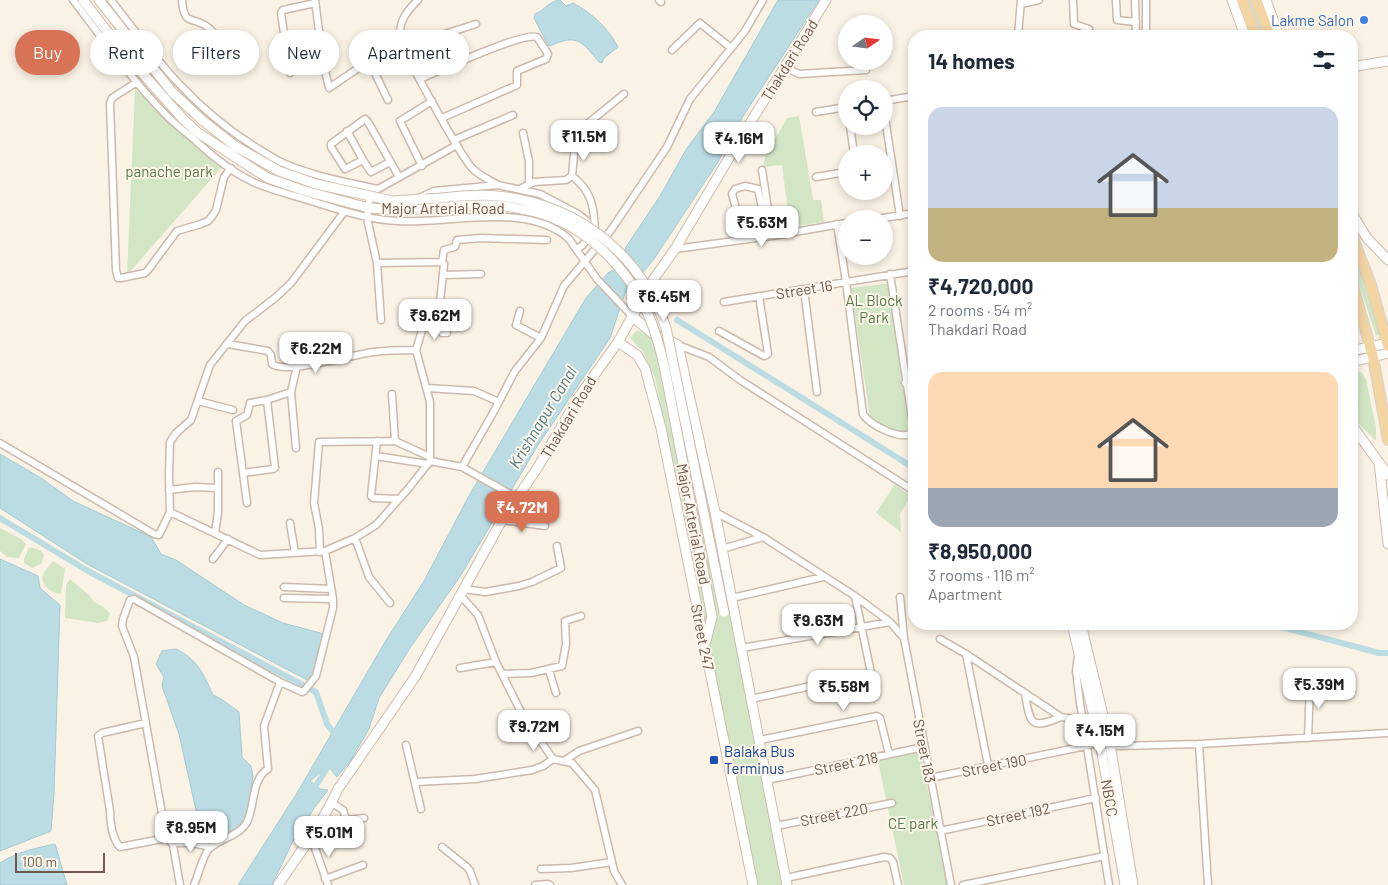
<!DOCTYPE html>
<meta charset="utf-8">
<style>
:root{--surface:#fff;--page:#f6f6f7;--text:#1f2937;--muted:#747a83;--accent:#d97355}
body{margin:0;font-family:Barlow,sans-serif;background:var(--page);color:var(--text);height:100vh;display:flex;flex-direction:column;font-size:19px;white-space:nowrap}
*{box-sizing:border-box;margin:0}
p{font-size:16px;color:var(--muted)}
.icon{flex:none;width:28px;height:28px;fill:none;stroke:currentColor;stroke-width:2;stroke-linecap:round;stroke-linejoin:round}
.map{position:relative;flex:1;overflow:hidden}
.drawer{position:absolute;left:908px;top:30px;width:450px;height:600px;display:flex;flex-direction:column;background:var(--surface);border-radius:20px;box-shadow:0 2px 8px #0003}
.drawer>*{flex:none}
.hud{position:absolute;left:15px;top:30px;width:475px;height:45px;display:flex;gap:10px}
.needle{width:32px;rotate:76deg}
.buttons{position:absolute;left:838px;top:15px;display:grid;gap:10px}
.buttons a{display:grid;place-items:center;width:55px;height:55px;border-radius:50%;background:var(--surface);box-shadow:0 2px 8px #0003;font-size:25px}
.scale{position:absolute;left:15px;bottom:12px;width:90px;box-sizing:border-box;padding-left:5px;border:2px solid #715a4d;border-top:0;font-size:14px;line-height:18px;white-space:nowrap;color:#715a4d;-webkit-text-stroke:4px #fdf6eb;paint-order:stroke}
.price{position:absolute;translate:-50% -42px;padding:0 11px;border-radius:10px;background:#fff;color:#222;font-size:16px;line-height:32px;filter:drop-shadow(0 1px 2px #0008)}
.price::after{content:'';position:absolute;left:50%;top:30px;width:15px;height:11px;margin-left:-8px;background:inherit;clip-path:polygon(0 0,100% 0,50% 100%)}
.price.on{background:var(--accent);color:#fff}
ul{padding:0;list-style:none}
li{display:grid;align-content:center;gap:10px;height:265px;padding:0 20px}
li span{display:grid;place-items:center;height:155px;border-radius:15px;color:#555}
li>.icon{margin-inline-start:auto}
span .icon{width:90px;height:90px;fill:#fffc;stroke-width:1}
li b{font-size:21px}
h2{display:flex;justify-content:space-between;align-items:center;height:60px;padding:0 20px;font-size:21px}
.tag{padding:0 18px;border-radius:22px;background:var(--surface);box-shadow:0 2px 8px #0003;font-size:18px;line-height:45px}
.tag.on{background:var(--accent);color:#fff}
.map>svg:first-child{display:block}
.green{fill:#d2e6c5}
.water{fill:#bbdce2;stroke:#a3cbd3}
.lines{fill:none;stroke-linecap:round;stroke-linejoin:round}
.canal{stroke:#bbdce2;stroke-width:6}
.street-casing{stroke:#cbbaac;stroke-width:9}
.secondary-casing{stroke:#cfbcad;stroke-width:11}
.primary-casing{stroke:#d7d1cd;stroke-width:12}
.street{stroke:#fff;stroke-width:6}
.secondary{stroke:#fff;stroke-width:9}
.primary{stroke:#f3d5a3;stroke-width:10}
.secondary-bridge-casing{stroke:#cfbcad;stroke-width:11;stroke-linecap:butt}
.secondary-bridge{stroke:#fff;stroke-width:9}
.shop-dot{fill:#3f7fe0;stroke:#fdf6eb;stroke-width:2}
.transit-dot{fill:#1a4fb4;stroke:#fdf6eb;stroke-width:2}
.labels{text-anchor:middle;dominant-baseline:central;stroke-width:4;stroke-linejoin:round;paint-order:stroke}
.shop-label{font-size:15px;fill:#366cbe;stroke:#fdf6eb;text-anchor:end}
.street-label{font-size:15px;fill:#715a4d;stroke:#fdf6eb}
.park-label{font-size:15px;fill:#577b49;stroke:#fdf6eb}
.transit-label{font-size:15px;fill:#164399;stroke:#fdf6eb;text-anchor:start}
.water-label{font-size:16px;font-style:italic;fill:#487982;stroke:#fdf6eb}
</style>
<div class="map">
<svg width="1388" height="885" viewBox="0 0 1388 885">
<rect width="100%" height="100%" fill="#faf2e5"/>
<path class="green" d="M1246,0h7l14,36h-7z
M135,89l86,79 -94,107z
M799,116l14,84h8l3,22 -34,5 -8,-62 -19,2 2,-10 22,-39z
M1351,243l22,62 8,29 -5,2 -25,-76z
M889,283l21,147 -11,3 -29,-16 -19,-129z
M637,330c16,7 29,18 40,32l33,142 73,381h-26l-102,-507 -12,-26 -13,-14z
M1354,369l8,4 4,6 10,48v14l-17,-17 -8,-10v-44z
M895,484l15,12 -10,18 1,18 -25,-19z
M0,528l21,11 5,5 -7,14 -12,-1 -7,-6z
M29,547l11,3 4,5 -3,9 -9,4 -8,-5v-4z
M53,561l12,8 -4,25c-9,0 -22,-9 -18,-20 2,-4 7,-9 10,-13z
M70,579l19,16 5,7 10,5 6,7 -3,7 -9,2 -33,-5 1,-33z
M920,751l27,134h-43l-26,-124z"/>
<path class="water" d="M560,0l6,6 7,-3c19,10 35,25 45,44l-14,11 -2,5 -3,-1c-17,-20 -21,-29 -49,-16l-2,-1 -14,-27 1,-4c9,-3 14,-13 25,-14z
M778,0h41l-77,118 -24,44 -64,97 -17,21 -10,7 -17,51 -72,107 -77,130 -51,73 -31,50 -10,31 -18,31 -14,17 -9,-11 -18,15 10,8 8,1 -13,17 -22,34 -21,44h-34l59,-92 88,-151 39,-61 46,-87 116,-196 22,-25 9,-5 9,-21 34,-51 27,-48 27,-36z
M0,454l41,24 32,23 78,36 10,17 15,6 68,45 39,18 41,11 -9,42 -4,6 -224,-118 -87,-56z
M0,559l38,17 2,12 20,17 -6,189 -3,37 -51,20z
M176,649c22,11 27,24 37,46l8,4 18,13 3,45 9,9 2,10 -6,39 -7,14 -24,11 -4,1 -9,-11 -7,-20 -17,-76 -17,-48 2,-9 -8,-13 6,-13z
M55,844l12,41h-67v-22c17,-11 36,-15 55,-19z"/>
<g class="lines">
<path class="canal" d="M622,287l15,9
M677,320l237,148
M0,518l88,53 228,121 11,32 6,8
M1270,624l109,29h9
M312,792l20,-32"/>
<g class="street-casing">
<path id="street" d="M73,0c30,39 59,80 93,115 9,9 19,17 29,25 17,16 37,32 58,42 18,8 39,13 58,19 29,9 58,19 88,20 50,3 130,-20 170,18l28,40 36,38
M111,0c44,58 82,109 146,148 8,5 17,11 26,15 30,13 63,19 95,26l79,-44
M182,0c2,28 11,15 27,28 10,9 15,21 22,33
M315,0l8,62 6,26 28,-19 13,-6 29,-26
M418,0c-10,10 -19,20 -18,36 0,12 61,120 72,132 6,7 18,12 26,17
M659,0l2,2
M1073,0l1,24 15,5 1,7
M1116,0l1,20 19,2
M1135,0l1,36
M1021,4l18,-4
M1018,36l3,-36
M1146,36v-36
M672,50l28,-27 31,25
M405,51l27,-13 44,-14
M370,63l18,37
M785,67l14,7 67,-4
M290,73l-9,-60 2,-3 32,-7
M420,79c19,-8 102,-47 117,-42l11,17 -2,5 -29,12v14l-75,33
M137,82l-25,16 -2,5 6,167 2,8h3l24,-5 3,-3 29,-39 24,-7 7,-3 5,-6 3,-5 8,-33 7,-9
M884,101l30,-5
M884,111l16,105
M816,112l30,-5
M850,126l4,28
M347,131l16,29
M523,133l6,28v23
M454,140l59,-25
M390,162l-19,10 -8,-12 -18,9 -14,-22v-3l34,-25 3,3 31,55
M422,166l-22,-45 32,-20
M762,170l10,66
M572,176c20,15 22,31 23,55
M816,177l30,-5
M745,186l13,3 8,38 -2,3 -18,2 -4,-2 -10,-36 3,-5z
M520,189l14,-7 32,-2 6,-4 4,-43 48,-39
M419,198l15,-7 64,-6 42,9 38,20 9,7 3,9 -2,6 -5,9 -6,4
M877,219l37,-6
M837,224l9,58 17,132c6,11 41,29 51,17l-24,-157
M675,249l97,-13 74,-13
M442,262l2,-12 11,-3 2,-7 24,-2 66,2
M377,263l4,57
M443,275l38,-1
M804,289l13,103
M724,302l190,-31
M520,311l-4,14 25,13
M424,324l15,2 3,7h5
M719,331l45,25 4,-2 -9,-58
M228,344l40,7 3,4 1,9c14,11 82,-10 102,-12 14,-2 28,-2 42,-2
M678,345l31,12 31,23 174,111
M905,383l9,-2
M427,388l47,3 25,11
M392,394l3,47
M198,401l35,9
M377,441l-6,55 2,2 26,1
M0,443l154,91 5,1 11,-23 -1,-37 1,-33 6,-9 15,-13 19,-55 35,-44 30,-23 16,-15 53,-71
M296,448l-5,-56 6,-26
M376,456l52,8
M430,461l32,6 55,31
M462,467l31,-54 22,-42 26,-33 23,-52 47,-56 56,-83 23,-48 55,-68 18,-31
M243,473l30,-4 2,-1 -8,-68
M169,490l26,-3 23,1
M247,503l-11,-82 11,-6 3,-12 17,-3 24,-8
M170,512l90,43 65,-4 30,-13 21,-13 32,-36 22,-28v-59l-14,-52 11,-36 13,-12 4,-38 -2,-2 -65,1 -10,-45 3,-22
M715,512l48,25 92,59 35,26 14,16 47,247
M502,520l43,6
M290,523l5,30
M215,533l3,-21v-40
M355,538l14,39 21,26
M722,549l41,-12
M320,552l-1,-23 -5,-26 5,-61 76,-1 35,16
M213,559l15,-20
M284,587l47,2
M464,589l21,3 34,-6 13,-4 29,-14 -4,-22
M460,595l18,20 18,47 26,52 31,45 19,4 23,27 19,81 8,14
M900,597l4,41
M284,598l49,1
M732,598l91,-21
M940,639l26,15 95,63 21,3
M742,648l148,-26
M966,654l22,111
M1078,656l-2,15 4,32 29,182
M460,668l36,-6
M549,670l7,23
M503,674l28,-1 31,-7 4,-22 -1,-23 16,-5
M1025,693c5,31 5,37 36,24
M751,699l120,-26 -16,-77
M146,723l-44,10 -4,3 12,75c0,10 2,28 10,36l47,-9
M1308,738l2,-54 5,-5 9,-3
M760,740l117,-24 3,2 9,36
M1199,744l9,141
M406,745l15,64
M564,761l15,-10 59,-20
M930,778l156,-32 14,-4 19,4 80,-2 189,-11
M767,780l157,-33
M416,782l59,-3 57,-9 11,-4 10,-7
M332,803l11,7 3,9 3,1 15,-2
M776,826l116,-23
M940,831l156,-33
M311,837l17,48
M172,843h20l19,4
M442,847l25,20 3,4 5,14
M541,869l30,-1 41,-6
M786,878l98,-21 6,1 3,4 5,23
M325,879l38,-14
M180,885l-7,-40 -7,-9 -32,-179 -12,-31 1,-7 7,-19 4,-1 146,83 22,10 2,-1 12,-15 17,-68v-9l-8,-48
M194,885c4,-9 9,-30 15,-36 9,-10 31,-13 38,-27 8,-15 4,-43 21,-53l-4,-43 16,-44
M535,885l13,-1 2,1
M963,885l142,-29"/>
</g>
<g class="secondary-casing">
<path id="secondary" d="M83,0l37,48 63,71 14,13 58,38 13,8 37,13 64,17 29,2 25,-1
M99,0l73,92 30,28 33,26 44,25 37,13 77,17 32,-2
M1232,0l13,36
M1266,0l13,36
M1351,67l37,-6
M1351,212l16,26 21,22
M633,317l19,16 26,12 37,167 72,373
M618,342l19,13 8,13 16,60 92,457
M1351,351l37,-8
M1351,362l37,-9
M1351,424l37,51
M1379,462l9,82
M1072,624l28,118 25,143
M1081,624l29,120 23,141
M706,641l6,-24
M278,885c21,-31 44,-61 60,-96l77,-112 87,-157 36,-53 40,-69 40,-56 35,-62 22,-31 64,-108 87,-141"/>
</g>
<g class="primary-casing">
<path id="primary" d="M1242,0l14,36
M1256,0l14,36
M1351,233l20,52 17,61
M1351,279l22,78 15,83"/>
</g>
<use href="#street" class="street"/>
<use href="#secondary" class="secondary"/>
<use href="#primary" class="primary"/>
<g class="secondary-bridge-casing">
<path id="secondary-bridge" d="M425,199c24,-1 49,-6 73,-3 79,8 142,57 168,132l58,284
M423,209c26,-2 54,-6 80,-3 15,2 33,5 48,11 46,18 84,61 101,107 12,32 17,69 24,103 12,63 24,126 36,190"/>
</g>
<use href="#secondary-bridge" class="secondary-bridge"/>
</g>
<circle class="shop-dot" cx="1364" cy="20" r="5"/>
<rect class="transit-dot" x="709" y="755" width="10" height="10" rx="2.5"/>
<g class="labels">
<g class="shop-label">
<text x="1354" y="20">Lakme Salon</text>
</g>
<g class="street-label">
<text transform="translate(789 60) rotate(-58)">Thakdari Road</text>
<text x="443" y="208">Major Arterial Road</text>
<text transform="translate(804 289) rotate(-9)">Street 16</text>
<text transform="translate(568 417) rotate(-59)">Thakdari Road</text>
<text transform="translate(694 524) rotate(79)">Major Arterial Road</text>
<text transform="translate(703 637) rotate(79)">Street 247</text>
<text transform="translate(925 751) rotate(79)">Street 183</text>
<text transform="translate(846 763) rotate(-12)">Street 218</text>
<text transform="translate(994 765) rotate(-11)">Street 190</text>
<text transform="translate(1110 798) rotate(80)">NBCC</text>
<text transform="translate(834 814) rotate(-11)">Street 220</text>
<text transform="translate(1018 814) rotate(-12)">Street 192</text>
</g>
<g class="park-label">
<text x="169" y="171">panache park</text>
<text x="874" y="300">AL Block<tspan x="874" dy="17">Park</tspan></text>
<text x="913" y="823">CE park</text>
</g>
<g class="transit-label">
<text x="724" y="751">Balaka Bus<tspan x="724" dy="17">Terminus</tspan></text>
</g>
<g class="water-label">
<text transform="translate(542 417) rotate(-59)">Krishnapur Canal</text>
</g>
</g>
</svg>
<div class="buttons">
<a><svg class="needle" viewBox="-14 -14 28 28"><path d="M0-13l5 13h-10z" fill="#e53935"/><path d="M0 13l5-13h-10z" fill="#747a83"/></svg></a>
<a><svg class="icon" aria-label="locate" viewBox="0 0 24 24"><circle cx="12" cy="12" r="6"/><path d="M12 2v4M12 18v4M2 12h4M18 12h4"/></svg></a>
<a>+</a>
<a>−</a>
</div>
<div class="scale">100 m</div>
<b class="price" style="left:584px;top:162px">₹11.5M</b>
<b class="price" style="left:739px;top:164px">₹4.16M</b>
<b class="price" style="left:762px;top:248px">₹5.63M</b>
<b class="price" style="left:664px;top:322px">₹6.45M</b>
<b class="price" style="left:435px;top:341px">₹9.62M</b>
<b class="price" style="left:316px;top:374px">₹6.22M</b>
<b class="price on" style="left:522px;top:533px">₹4.72M</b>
<b class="price" style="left:818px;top:646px">₹9.63M</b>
<b class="price" style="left:1319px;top:710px">₹5.39M</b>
<b class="price" style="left:844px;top:712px">₹5.58M</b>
<b class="price" style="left:534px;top:752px">₹9.72M</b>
<b class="price" style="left:1100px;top:756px">₹4.15M</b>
<b class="price" style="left:191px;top:853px">₹8.95M</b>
<b class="price" style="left:329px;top:858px">₹5.01M</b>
<div class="hud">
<a class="tag on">Buy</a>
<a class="tag">Rent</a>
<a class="tag">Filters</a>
<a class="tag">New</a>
<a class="tag">Apartment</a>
</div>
<section class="drawer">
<h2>14 homes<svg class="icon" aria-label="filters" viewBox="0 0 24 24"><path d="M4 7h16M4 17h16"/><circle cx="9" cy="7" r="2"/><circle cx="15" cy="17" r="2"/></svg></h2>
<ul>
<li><span style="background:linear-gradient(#c9d6e8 65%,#c2b280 0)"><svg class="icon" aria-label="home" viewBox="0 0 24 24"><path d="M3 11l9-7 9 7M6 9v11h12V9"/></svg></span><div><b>₹4,720,000</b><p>2 rooms · 54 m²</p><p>Thakdari Road</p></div></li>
<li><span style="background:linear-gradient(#ffd9b3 75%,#9aa5b1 0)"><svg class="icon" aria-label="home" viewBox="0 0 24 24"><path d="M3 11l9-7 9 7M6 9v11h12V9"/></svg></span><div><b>₹8,950,000</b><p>3 rooms · 116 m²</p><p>Apartment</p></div></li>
</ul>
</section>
</div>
